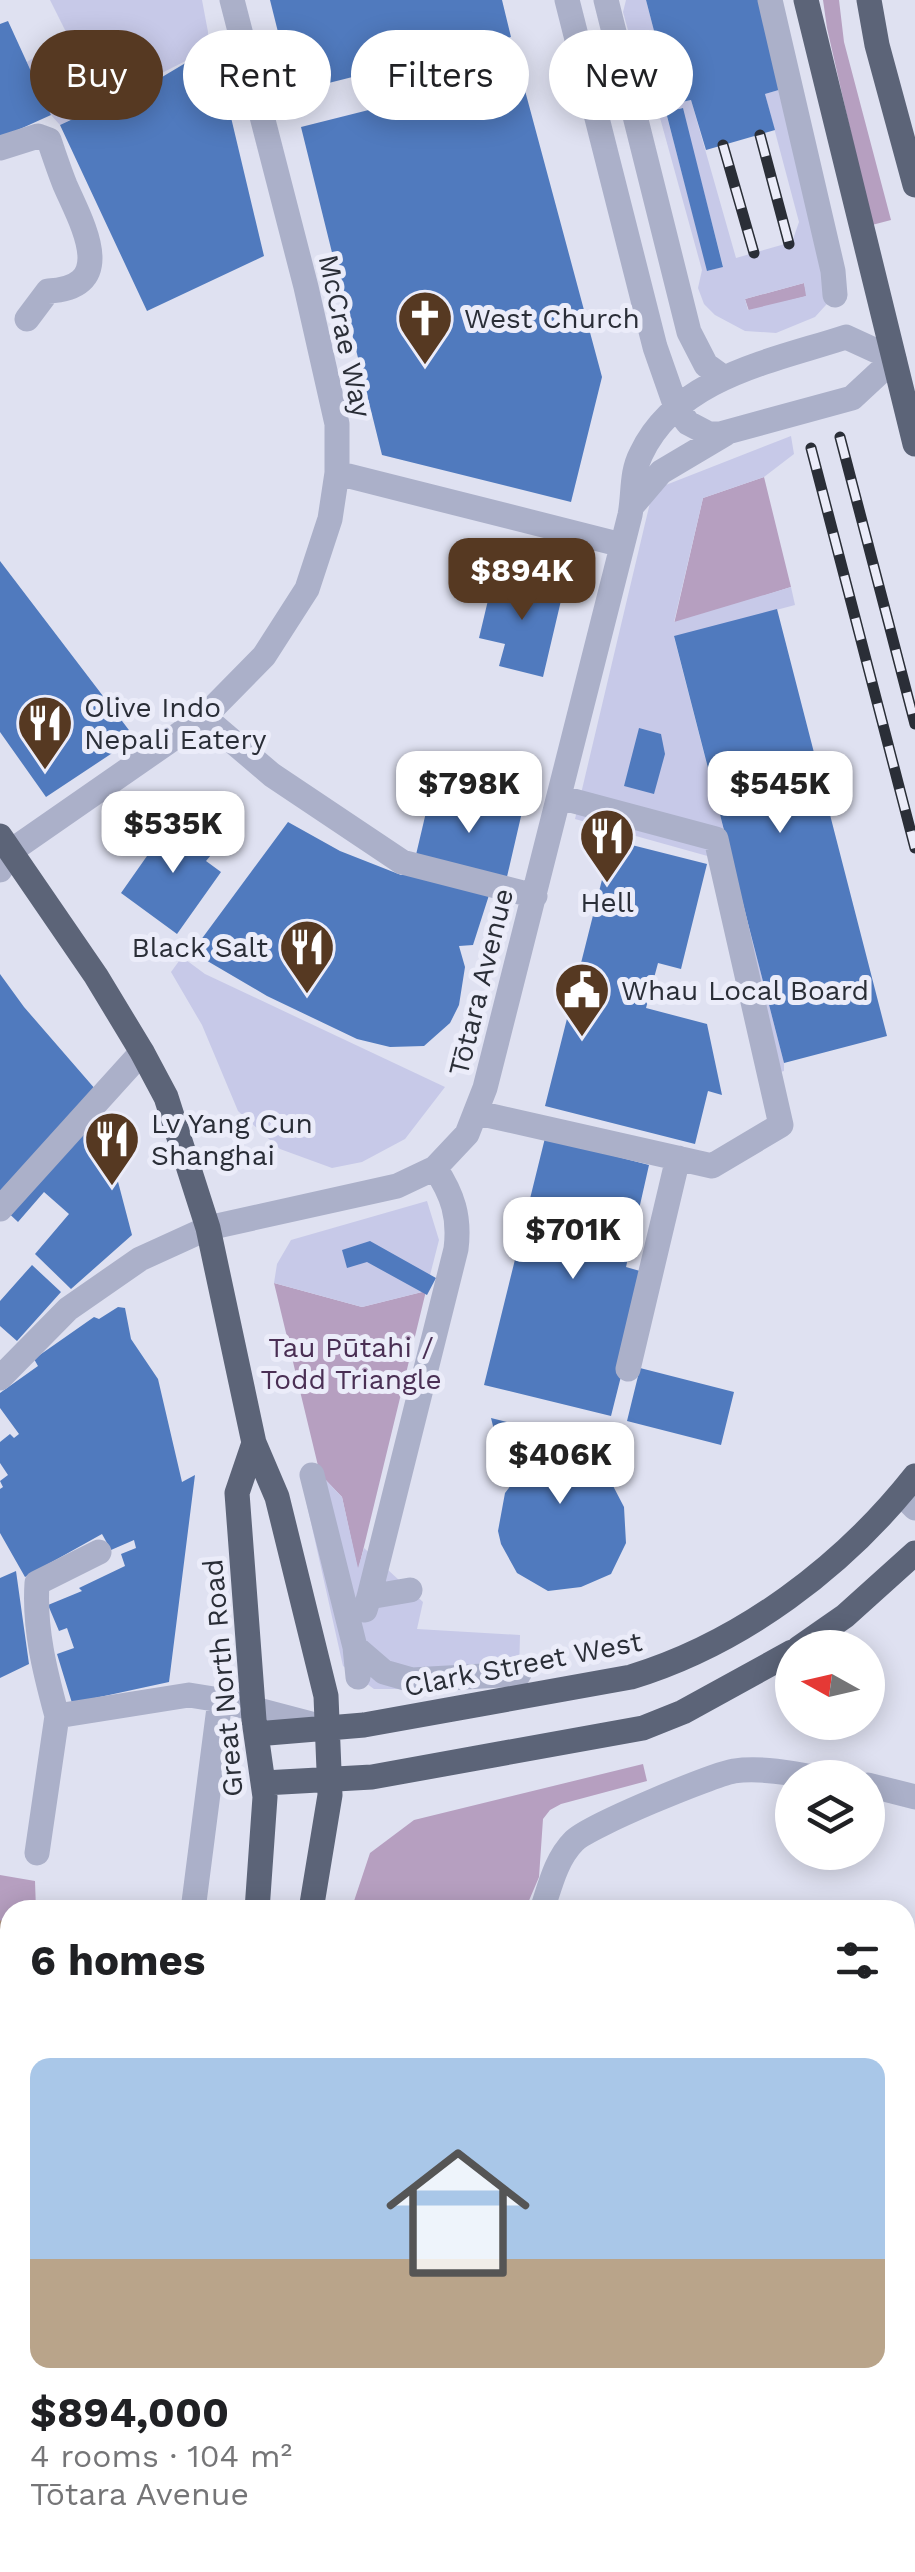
<!DOCTYPE html>
<meta charset="utf-8">
<style>
:root{--surface:#fff;--page:#f6f6f6;--text:#202124;--muted:#757577;--accent:#563922}
body{margin:0;font-family:"Work Sans",sans-serif;background:var(--page);color:var(--text);height:100vh;display:flex;flex-direction:column;font-size:38px;white-space:nowrap}
*{box-sizing:border-box;margin:0}
p{font-size:32px;color:var(--muted)}
.icon{flex:none;width:55px;height:55px;fill:none;stroke:currentColor;stroke-width:2;stroke-linecap:round;stroke-linejoin:round}
.map{position:relative;flex:1;overflow:hidden}
.details{position:absolute;left:0px;top:1900px;width:915px;height:672px;display:flex;flex-direction:column;background:var(--surface);border-radius:30px 30px 0 0;box-shadow:0 5px 25px #0003}
.details>*{flex:none}
.top-card{position:absolute;left:30px;top:30px;width:855px;height:90px;display:flex;gap:20px}
.needle{width:65px;rotate:278deg}
.buttons{position:absolute;left:775px;top:1630px;display:grid;gap:20px}
.buttons a{display:grid;place-items:center;width:110px;height:110px;border-radius:50%;background:var(--surface);box-shadow:0 5px 25px #0003;font-size:50px}
.price{position:absolute;translate:-50% -85px;padding:0 22px;border-radius:20px;background:#fff;color:#222;font-size:32px;line-height:65px;filter:drop-shadow(0 2px 5px #0008)}
.price::after{content:'';position:absolute;left:50%;top:60px;width:30px;height:22px;margin-left:-15px;background:inherit;clip-path:polygon(0 0,100% 0,50% 100%)}
.price.current{background:var(--accent);color:#fff}
ul{padding:0;list-style:none}
li{display:grid;align-content:center;gap:20px;height:530px;padding:0 30px}
li span{display:grid;place-items:center;height:310px;border-radius:20px;color:#555}
li>.icon{margin-inline-start:auto}
span .icon{width:180px;height:180px;fill:#fffc;stroke-width:1}
li b{font-size:42px}
h2{display:flex;justify-content:space-between;align-items:center;height:120px;padding:0 30px;font-size:42px}
.tag{padding:0 35px;border-radius:45px;background:var(--surface);box-shadow:0 5px 25px #0003;font-size:35px;line-height:90px}
.tag.current{background:var(--accent);color:#fff}
.map>svg:first-child{display:block}
.green{fill:#b69fc0}
.plaza{fill:#c7c9e8;fill-rule:evenodd}
.lines{fill:none;stroke-linecap:round;stroke-linejoin:round}
.stream{stroke:#ad927f;stroke-width:11}
.building{fill:#507abe}
.minor{stroke:#abb0c9;stroke-width:25}
.major{stroke:#5c6478;stroke-width:25}
.rail-casing{stroke:#2a2e37;stroke-width:11}
.rail{stroke:#ebecf9;stroke-width:8;stroke-dasharray:22;stroke-linecap:butt}
.labels{text-anchor:middle;dominant-baseline:central;stroke-width:10;stroke-linejoin:round;paint-order:stroke}
.poi-label{font-size:28px;fill:#2a2e37;stroke:#ebecf9;text-anchor:start}
.street-label{font-size:28px;fill:#2a2e37;stroke:#ebecf9}
.park-label{font-size:28px;fill:#4a2f54;stroke:#ebecf9}
</style>
<div class="map">
<svg width="915" height="2572" viewBox="0 0 915 2572">
<rect width="100%" height="100%" fill="#dfe1f1"/>
<path class="green" d="M823,0h16l5,42 47,178 -19,5 -45,-197z
M804,283l3,13 -58,15 -4,-12z
M764,477l27,110 -117,37 29,-126z
M274,1283l88,24 64,-16 -68,280 -16,-74 -22,-23z
M643,1764l4,17 -86,23 -11,6 -7,9 -4,58 -14,33h-174l19,-57 44,-33z
M0,1875l35,6 1,29h-26v97l-10,-2z
M857,2563l7,5 24,4h-222l-4,-9z"/>
<path class="plaza" d="M50,0h152l6,32 -1,18 -147,75 -9,-10 -24,-53 41,-26z
M626,0h20l27,104 18,-4 45,158 56,-16 7,-20 -34,-128 17,-5 53,206 -20,22 -39,16 -31,-2 -30,-16 -11,-11 -6,-16 4,-18 -61,-221 -10,-8 -8,-29zM682,108l41,158 -15,5 -42,-158zM804,283l2,13 -58,14 -3,-11z
M791,436l3,18 -30,23 -61,21 -29,124 117,-35 4,18 -121,32 110,426v8l-23,6 -50,-220 -136,-38 78,-329z
M182,957l23,17 240,113 -40,52 -43,23 -30,6 -52,-19 -42,-38 -36,-86 -31,-53z
M427,1201l12,39 -13,51 -64,16 -88,-24 3,-19 14,-24z
M320,1474l22,23 16,71 6,-20 59,54 -6,27 103,6 -1,39 -103,15h-42l-31,-23 -42,-188z"/>
<g class="lines">
<path class="stream" d="M0,1926l10,1
M711,2562l4,10"/>
</g>
<path class="building" d="M270,0h232l9,37 -218,55z
M646,0h112l24,89 -17,5 10,36 -69,20 -15,-50 -18,4z
M8,21l43,94 -51,23v-114z
M214,46l50,210 -117,55 -87,-186 81,-38 1,2z
M520,72l82,305 -31,125 -189,-47 -81,-328z
M683,108l40,159 -16,4 -41,-159z
M0,561l135,177 -89,59 -46,-65z
M494,575l69,17 -20,85 -44,-11 6,-22 -26,-6z
M777,609l110,427 -103,27 -110,-427z
M639,728l22,6 4,20 -11,40 -30,-8z
M431,791l91,21 -16,69 -91,-22z
M180,809l15,10 -12,16 28,20 -5,6 15,11 -44,62 -56,-41z
M288,822l52,29 61,24 19,-4 70,21 -17,53 -14,1 6,21 -6,38 -9,18 -26,23 -34,1 -33,-8 -90,-43 -75,-44z
M612,840l95,24 -26,105 -23,-6 -12,45 61,16 15,71 -14,-4 -13,53 -150,-38z
M0,974l24,33 72,83 -96,101z
M96,1098l36,137 -61,54 -36,-35 34,-40 -25,-22 -26,30 -17,-16z
M545,1138l104,27 -23,102 21,6 -36,143 -127,-31z
M370,1241l66,37 -9,17 -60,-33 -20,6 -5,-18z
M32,1265l29,27 -44,49 -17,-15v-25z
M118,1307l7,1 6,31 27,40 24,103 13,-7 -26,207 -97,21 -15,-49 17,-6 -7,-20 -8,3 -11,-26 34,-14 -3,-3 46,-22 -4,-12 15,-6 -2,-8 -23,10 -9,-16 -77,43 -25,-44v-44l3,-2 -3,-6 8,-6 -8,-12v-21l10,-8 4,4 5,-4 -19,-26v-15l38,-27 -4,-7 60,-42 5,2z
M640,1368l94,24 -13,53 -94,-24z
M491,1418l135,34 6,9 -21,21 13,25 2,36 -15,31 -30,13 -33,4 -31,-18 -16,-29 -3,-13 7,-38 10,-13 -13,-18z
M16,1571l13,93 -29,14v-100z
M0,2012l10,2v104l-10,-2z
M0,2191l10,1v69l-10,-7z
M142,2562h124l-2,10h-124z
M594,2562l-4,10h-70l-24,-9z"/>
<g class="lines">
<path class="minor" d="M606,0l83,332 17,33 18,13
M770,0l63,271 2,24
M0,148l38,-12 11,4c5,15 10,30 16,45 16,37 55,103 -17,106l-21,28
M337,473l285,72
M632,506l29,-34 64,-38
M204,717l68,58 130,87 133,34
M0,870l11,-19 193,-134 60,-61 43,-67 23,-70 7,-46v-49l-31,-137 -74,-287
M478,1113l234,53 69,-41 -65,-286 -157,-42
M0,1209l142,-157
M628,1369l50,-211
M0,1378l68,-69 72,-50 68,-31 189,-42 38,-18 32,-34 18,-46 145,-573c4,-20 1,-42 11,-61 36,-77 132,-93 205,-117l48,22 -42,39 -132,36h-11l-21,-11 -12,-16 -21,-60 -88,-347
M312,1475l43,172
M901,1494l14,14
M369,1597l87,-348c4,-32 -3,-54 -21,-81
M365,1610l4,-13 41,-7
M358,1677l-3,-30 29,25 28,8 107,-6
M57,1716c-12,-44 -23,-87 -20,-133l62,-31
M868,1785l47,12
M37,1853l20,-137 132,-21 31,5 103,27
M193,1910l27,-210
M542,1910c8,-24 14,-51 32,-69 14,-15 138,-66 160,-70 26,-4 59,2 84,7
M0,2161l10,2
M0,2296l10,6
M905,2524l10,1"/>
<path class="major" d="M806,0l109,444
M869,0l8,45 38,140
M0,836l96,140 46,76 24,45 42,131 46,215 23,54 49,199 4,99 -19,115
M254,1443l-17,50 17,227 11,77 -8,113
M799,1648l46,-32 70,-63
M256,1734l108,-9 267,-48c111,-34 212,-110 284,-201
M264,1783l108,-6 271,-49 40,-16 109,-60
M36,2572l2,-10
M97,2572l3,-10"/>
<g class="rail-casing">
<path id="rail" d="M760,135l29,109
M723,145l31,108
M840,437l75,287
M811,448l104,400"/>
</g>
<use href="#rail" class="rail"/>
</g>
<defs>
<g id="church-pin" transform="scale(2.875)"><path d="M0 17L-7.5 6A9.5 9.5 0 1 1 7.5 6Z" fill="#563922" stroke="#ebecf9"/><path d="M-1.2-6h2.4v3.5h3.3v2.4h-3.3V6h-2.4V-.1h-3.3v-2.4h3.3Z" fill="#fff"/></g>
<g id="restaurant-pin" transform="scale(2.875)"><path d="M0 17L-7.5 6A9.5 9.5 0 1 1 7.5 6Z" fill="#563922" stroke="#ebecf9"/><path d="M-5-6h1v4h1v-4h1v4h1v-4h1v5L-1.5 .5V6h-2V.5L-5-1ZM5-6V6H3V1.5H1.5Q1.5-4 5-6Z" fill="#fff"/></g>
<g id="civic-pin" transform="scale(2.875)"><path d="M0 17L-7.5 6A9.5 9.5 0 1 1 7.5 6Z" fill="#563922" stroke="#ebecf9"/><path d="M-.6-6.5H3V-4.5H.6V-3L4-1V1h2V6H-6V1h2V-1L-.6-3ZM-1.2 2.5V6h2.4V2.5Z" fill="#fff"/></g>
</defs>
<g fill-rule="evenodd">
<use href="#church-pin" x="425" y="318"/>
<use href="#restaurant-pin" x="45" y="723"/>
<use href="#restaurant-pin" x="607" y="836"/>
<use href="#restaurant-pin" x="307" y="947"/>
<use href="#civic-pin" x="582" y="990"/>
<use href="#restaurant-pin" x="112" y="1139"/>
</g>
<g class="labels">
<g class="poi-label">
<text x="464" y="318">West Church</text>
<text x="84" y="707">Olive Indo<tspan x="84" dy="32">Nepali Eatery</tspan></text>
<text x="607" y="902" text-anchor="middle">Hell</text>
<text x="268" y="947" text-anchor="end">Black Salt</text>
<text x="621" y="990">Whau Local Board</text>
<text x="151" y="1123">Lv Yang Cun<tspan x="151" dy="32">Shanghai</tspan></text>
</g>
<g class="street-label">
<text transform="translate(345 336) rotate(78)">McCrae Way</text>
<text transform="translate(481 982) rotate(-76)">Tōtara Avenue</text>
<text transform="translate(523 1664) rotate(-11)">Clark Street West</text>
<text transform="translate(223 1678) rotate(-95)">Great North Road</text>
</g>
<g class="park-label">
<text x="351" y="1347">Tau Pūtahi /<tspan x="351" dy="32">Todd Triangle</tspan></text>
</g>
</g>
</svg>
<div class="buttons">
<a><svg class="needle" viewBox="-14 -14 28 28"><path d="M0-13l5 13h-10z" fill="#e53935"/><path d="M0 13l5-13h-10z" fill="#757577"/></svg></a>
<a><svg class="icon" aria-label="layers" viewBox="0 0 24 24"><path d="M12 4l9 5-9 5-9-5zM3 14l9 5 9-5"/></svg></a>
</div>
<b class="price current" style="left:522px;top:623px">$894K</b>
<b class="price" style="left:469px;top:836px">$798K</b>
<b class="price" style="left:780px;top:836px">$545K</b>
<b class="price" style="left:173px;top:876px">$535K</b>
<b class="price" style="left:573px;top:1282px">$701K</b>
<b class="price" style="left:560px;top:1507px">$406K</b>
<div class="top-card">
<a class="tag current">Buy</a>
<a class="tag">Rent</a>
<a class="tag">Filters</a>
<a class="tag">New</a>
</div>
<section class="details">
<h2>6 homes<svg class="icon" aria-label="filters" viewBox="0 0 24 24"><path d="M4 7h16M4 17h16"/><circle cx="9" cy="7" r="2"/><circle cx="15" cy="17" r="2"/></svg></h2>
<ul>
<li><span style="background:linear-gradient(#a9c7e8 65%,#b9a48a 0)"><svg class="icon" aria-label="home" viewBox="0 0 24 24"><path d="M3 11l9-7 9 7M6 9v11h12V9"/></svg></span><div><b>$894,000</b><p>4 rooms · 104 m²</p><p>Tōtara Avenue</p></div></li>
</ul>
</section>
</div>
